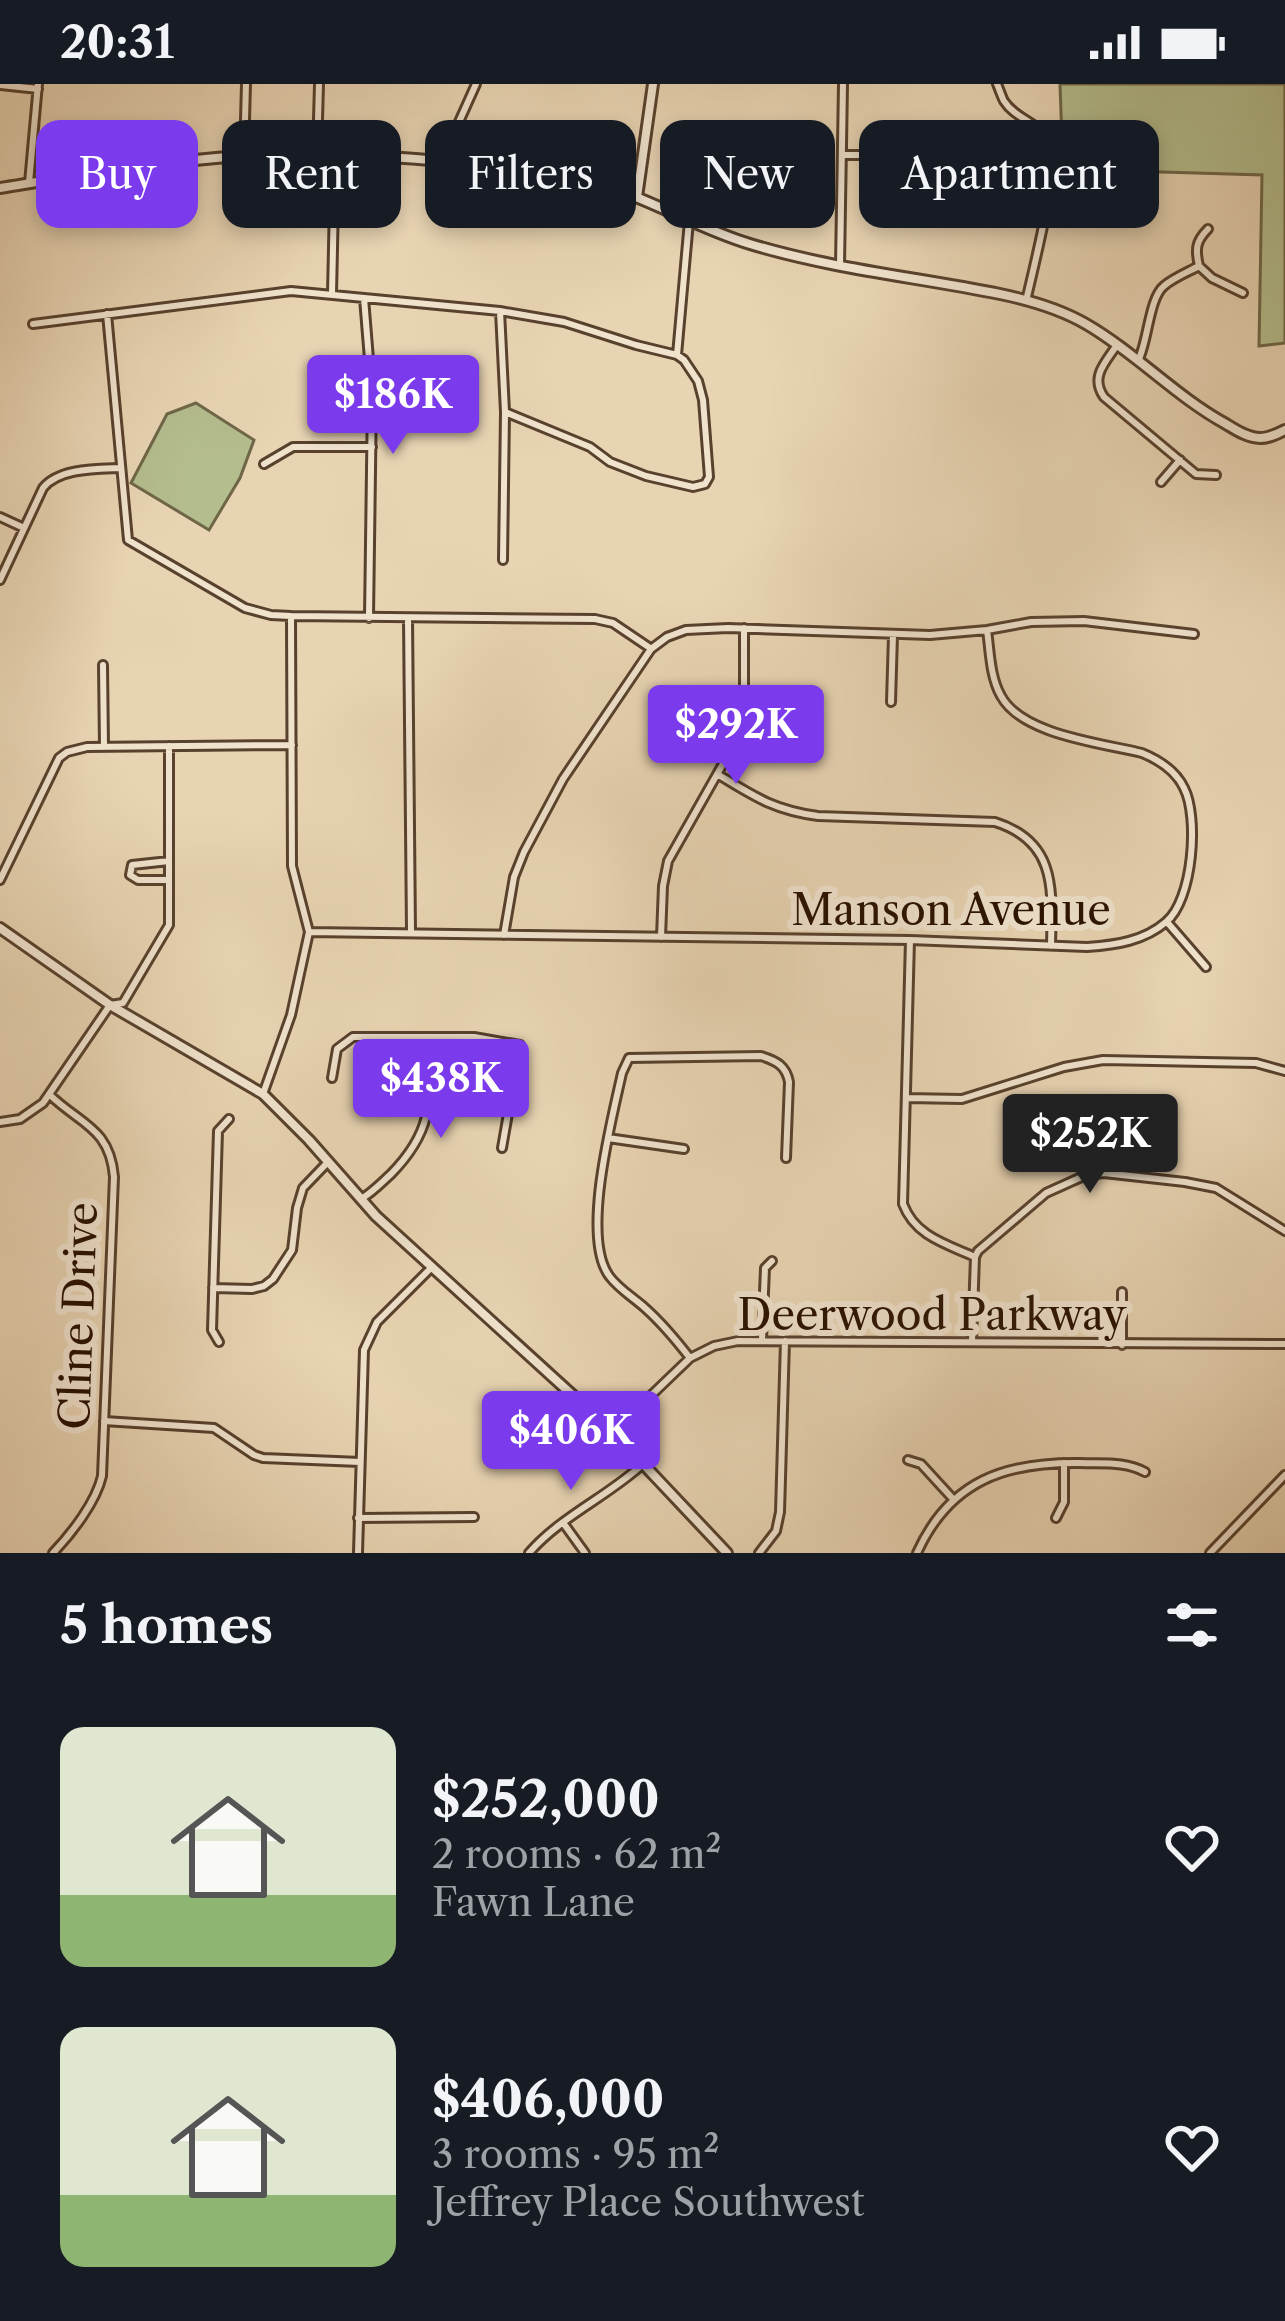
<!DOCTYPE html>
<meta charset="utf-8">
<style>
:root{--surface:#171b24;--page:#20242c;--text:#f1f3f6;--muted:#9ea1a6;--accent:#7c3aed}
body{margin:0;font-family:"Libre Caslon Text",serif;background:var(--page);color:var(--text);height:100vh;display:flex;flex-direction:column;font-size:45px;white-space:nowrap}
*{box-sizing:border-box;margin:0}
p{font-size:39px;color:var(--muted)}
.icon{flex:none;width:66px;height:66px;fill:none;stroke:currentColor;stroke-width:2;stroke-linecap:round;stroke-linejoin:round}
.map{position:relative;height:1469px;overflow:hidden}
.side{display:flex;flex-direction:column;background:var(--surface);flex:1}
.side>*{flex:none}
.hud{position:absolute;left:36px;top:36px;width:1215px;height:108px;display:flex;gap:24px}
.price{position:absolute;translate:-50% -102px;padding:0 27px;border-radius:12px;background:var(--accent);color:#fff;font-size:39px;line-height:78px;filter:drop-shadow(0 3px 6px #0008)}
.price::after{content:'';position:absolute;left:50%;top:72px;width:36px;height:27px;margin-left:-18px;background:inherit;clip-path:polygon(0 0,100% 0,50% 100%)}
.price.selected{background:#222;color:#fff}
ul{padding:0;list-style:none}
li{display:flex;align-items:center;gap:36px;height:300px;padding:0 60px}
li span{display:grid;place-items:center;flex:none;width:336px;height:240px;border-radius:24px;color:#555}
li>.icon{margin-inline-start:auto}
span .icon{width:144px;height:144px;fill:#fffc;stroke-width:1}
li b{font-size:51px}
h2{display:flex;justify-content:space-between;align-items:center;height:144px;padding:0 60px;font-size:51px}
.chip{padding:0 42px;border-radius:24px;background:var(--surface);box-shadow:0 6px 18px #0003;font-size:42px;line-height:108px}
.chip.selected{background:var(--accent);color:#fff}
.status{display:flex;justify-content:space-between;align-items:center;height:84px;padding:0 60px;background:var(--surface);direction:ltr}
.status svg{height:33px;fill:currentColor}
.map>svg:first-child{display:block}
.green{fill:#b4bd8e;stroke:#6e6647;stroke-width:3}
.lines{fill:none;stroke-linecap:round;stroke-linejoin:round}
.minor-casing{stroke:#58412d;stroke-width:12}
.tertiary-casing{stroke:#58412d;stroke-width:14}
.minor{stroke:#f0e3ce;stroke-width:6}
.tertiary{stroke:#f0e3ce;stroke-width:8}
.labels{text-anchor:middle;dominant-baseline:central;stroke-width:12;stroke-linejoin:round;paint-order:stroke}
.street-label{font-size:42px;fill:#281000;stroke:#f0e3ce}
</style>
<div class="status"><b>20:31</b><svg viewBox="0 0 49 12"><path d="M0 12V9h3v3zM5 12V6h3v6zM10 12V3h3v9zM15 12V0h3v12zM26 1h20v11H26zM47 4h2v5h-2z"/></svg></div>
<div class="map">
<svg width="1285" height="1469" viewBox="0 0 1285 1469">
<rect width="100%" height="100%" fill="#e8d4b3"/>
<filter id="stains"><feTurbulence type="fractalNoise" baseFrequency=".00167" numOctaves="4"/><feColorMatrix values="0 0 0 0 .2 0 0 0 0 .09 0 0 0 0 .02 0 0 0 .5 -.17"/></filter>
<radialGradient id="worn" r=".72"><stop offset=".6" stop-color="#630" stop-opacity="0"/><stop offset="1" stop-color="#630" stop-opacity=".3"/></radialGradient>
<path class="green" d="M1060,0h225v259l-26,3 3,-171 -199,-6z
M196,319l58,37 -14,38 -31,52 -78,-47 36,-69z"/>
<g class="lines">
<g class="minor-casing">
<path id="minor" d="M997,0c1,2 6,16 7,17 12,19 40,23 48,44 8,19 -20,130 -26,156
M0,1l38,4
M317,71l2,-71
M842,71h56
M244,72l2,-72
M441,78l35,-78
M29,99l9,-99
M840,182l3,-182
M1199,182c-4,-17 -3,-25 9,-37
M332,210l3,-138
M364,214l8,98 -3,222
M500,227l5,101 -2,148
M107,230l21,226 117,68 26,7 20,1 304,3 18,4 37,25
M33,240l258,-33 209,20 64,11 72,23 41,10 7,5 14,21 5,19 6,77 -4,7 -12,3 -47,-11 -36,-14 -20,-15 -85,-35
M1117,261c-12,18 -27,32 -13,52l92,77 20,1
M677,271l12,-134
M1138,277c10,-19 11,-63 26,-75 9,-8 24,-14 35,-20l13,12 31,15
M264,380l29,-17h79
M1161,398l19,-22
M0,433l24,11
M0,496l43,-92c16,-20 54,-19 77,-20
M408,534l3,314
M103,581l1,82
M891,618l2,-67
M719,691c36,22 55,35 99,41l177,6c63,20 57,69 56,124
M0,796l59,-122 8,-6 20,-5 205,-2
M169,796h-31l-8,-5 2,-10 37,-4
M1167,838l39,45
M309,848l601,8 177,7c29,-2 57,-6 79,-25 27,-22 33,-105 18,-134 -8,-17 -25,-28 -42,-35 -40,-10 -120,-18 -141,-57 -11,-19 -11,-45 -14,-66
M504,851l10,-58 10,-25 39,-73 88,-130 16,-12 19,-7 42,-2 202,7 57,-5 44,-8 53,-1 110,13
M661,853l2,-51 5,-25 69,-122 7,-54v-57
M910,856l-7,264c12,32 43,40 72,53
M332,994l5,-29 16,-12h121l46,8 -18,103
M49,1010c30,30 61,33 65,83l-12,299c-6,26 -30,57 -49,77
M263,1010l28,-79 18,-83 -17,-66 -1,-250
M906,1014l56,1 102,-32 39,-7 153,3 29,8
M0,1038l20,-3 23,-16 67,-98 13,-2 46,-78v-179
M608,1054l76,11
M361,1115c12,-7 20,-16 30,-25 45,-46 39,-76 37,-136
M213,1204l39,1 12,-3 9,-7 19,-29 5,-42 6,-20 25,-26
M1122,1208v53
M762,1256l3,-72 7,-7
M972,1257l3,-84 3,-6 68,-58 40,-18 18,-2 81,9 31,6 69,43
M219,1258l-7,-12 6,-199 11,-12
M690,1274c-14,-18 -28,-35 -45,-50 -11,-10 -26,-19 -35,-31 -30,-38 2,-158 12,-204l7,-15 132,-2c16,5 25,10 28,26l-3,76
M104,1337l110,7 40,27 9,3 97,4
M613,1348l77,-74 24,-12 24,-5 547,3
M908,1376l13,4 33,36
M358,1434l116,-1
M1056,1434l8,-16v-39
M564,1440l21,29
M358,1469l6,-203 13,-28 54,-54
M529,1469c32,-37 80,-57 115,-90
M759,1469l17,-22 4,-19 5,-171
M917,1469c33,-73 89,-91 163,-90 23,1 45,-2 65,9
M1210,1469l75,-78"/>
</g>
<g class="tertiary-casing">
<path id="tertiary" d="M0,104c81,-13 162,-27 244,-32 104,-6 233,5 336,24 60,11 112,47 170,64 82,25 166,33 250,50 29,6 60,15 86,30 50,29 89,72 140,100 10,6 22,14 34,14 9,0 17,-4 25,-8
M637,113l16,-113
M0,844l110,77 153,89 46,46 67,76 237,216 114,121"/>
</g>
<use href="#minor" class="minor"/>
<use href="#tertiary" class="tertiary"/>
</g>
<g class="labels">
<g class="street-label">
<text x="951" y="826">Manson Avenue</text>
<text x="932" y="1231">Deerwood Parkway</text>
<text transform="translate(78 1232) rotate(-88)">Cline Drive</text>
</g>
</g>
<rect width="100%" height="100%" filter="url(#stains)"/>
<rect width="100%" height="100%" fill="url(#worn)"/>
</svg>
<b class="price" style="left:393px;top:373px">$186K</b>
<b class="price" style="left:736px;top:703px">$292K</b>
<b class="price" style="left:441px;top:1057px">$438K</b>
<b class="price selected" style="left:1090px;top:1112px">$252K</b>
<b class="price" style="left:571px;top:1409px">$406K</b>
<div class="hud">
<a class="chip selected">Buy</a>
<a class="chip">Rent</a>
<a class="chip">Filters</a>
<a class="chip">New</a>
<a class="chip">Apartment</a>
</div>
</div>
<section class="side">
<h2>5 homes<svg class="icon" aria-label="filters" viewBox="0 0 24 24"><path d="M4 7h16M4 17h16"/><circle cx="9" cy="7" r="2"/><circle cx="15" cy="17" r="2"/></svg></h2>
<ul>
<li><span style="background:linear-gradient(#dfe7d0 70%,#8fb573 0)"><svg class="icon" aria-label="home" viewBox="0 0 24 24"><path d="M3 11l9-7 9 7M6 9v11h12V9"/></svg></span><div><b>$252,000</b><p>2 rooms · 62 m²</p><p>Fawn Lane</p></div><svg class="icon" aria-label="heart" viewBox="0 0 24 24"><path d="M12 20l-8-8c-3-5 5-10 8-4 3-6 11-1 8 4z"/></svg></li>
<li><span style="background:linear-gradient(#dfe7d0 70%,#8fb573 0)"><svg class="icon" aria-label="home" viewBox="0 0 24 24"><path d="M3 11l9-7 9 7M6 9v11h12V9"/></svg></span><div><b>$406,000</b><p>3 rooms · 95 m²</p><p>Jeffrey Place Southwest</p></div><svg class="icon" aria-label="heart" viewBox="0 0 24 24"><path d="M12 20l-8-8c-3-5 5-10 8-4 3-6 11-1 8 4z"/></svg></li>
</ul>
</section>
